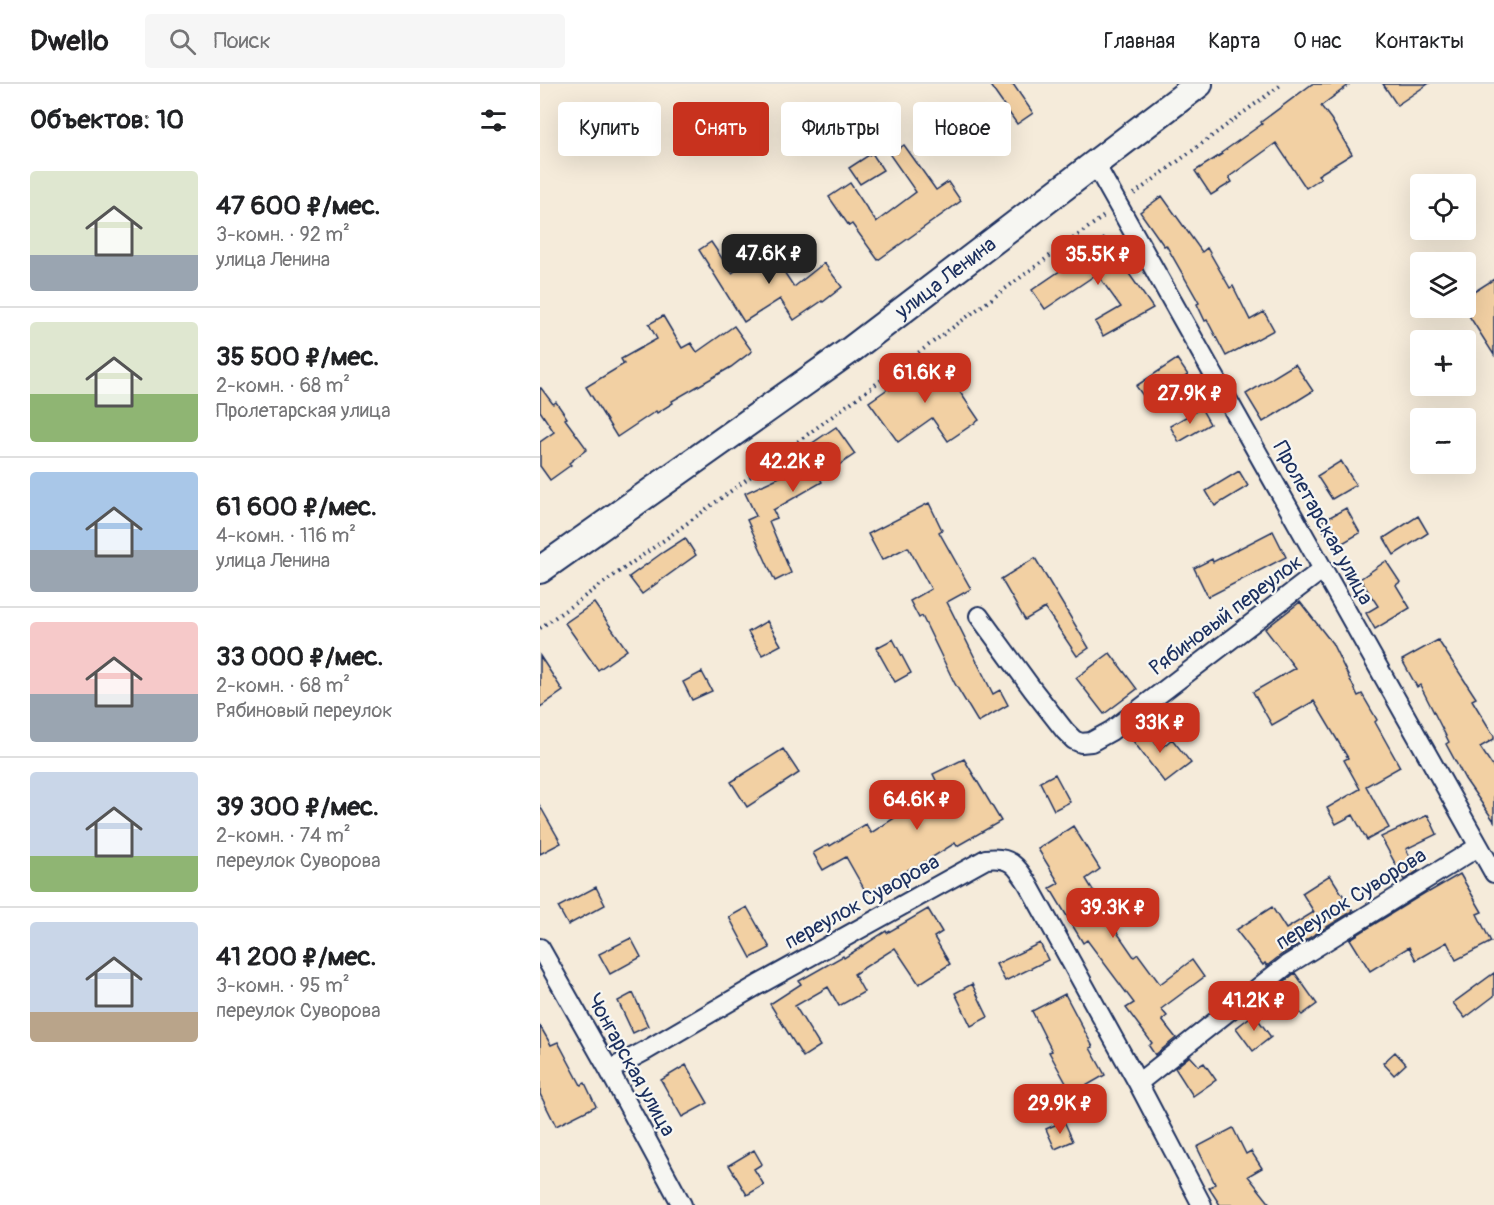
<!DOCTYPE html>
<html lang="ru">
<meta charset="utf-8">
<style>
:root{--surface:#fff;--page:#f6f6f6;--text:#202124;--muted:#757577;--line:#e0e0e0;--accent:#c8321e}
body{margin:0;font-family:Pangolin,sans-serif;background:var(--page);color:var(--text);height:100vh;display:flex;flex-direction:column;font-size:22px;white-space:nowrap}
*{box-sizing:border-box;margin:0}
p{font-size:20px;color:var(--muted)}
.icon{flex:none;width:33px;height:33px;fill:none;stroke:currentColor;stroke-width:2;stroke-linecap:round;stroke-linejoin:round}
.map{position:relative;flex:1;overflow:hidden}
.panel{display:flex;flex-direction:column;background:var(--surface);width:540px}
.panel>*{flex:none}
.top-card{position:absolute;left:18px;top:18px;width:570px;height:54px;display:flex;gap:12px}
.fabs{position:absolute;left:870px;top:90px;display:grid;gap:12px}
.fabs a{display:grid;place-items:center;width:66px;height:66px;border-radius:6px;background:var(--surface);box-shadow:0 6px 24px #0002;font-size:30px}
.price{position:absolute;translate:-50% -51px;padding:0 14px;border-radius:12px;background:var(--accent);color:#fff;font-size:20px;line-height:39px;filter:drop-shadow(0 2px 3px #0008)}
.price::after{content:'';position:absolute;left:50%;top:36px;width:18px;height:14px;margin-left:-9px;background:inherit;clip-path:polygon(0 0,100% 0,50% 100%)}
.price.selected{background:#222;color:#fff}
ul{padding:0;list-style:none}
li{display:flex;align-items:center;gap:18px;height:150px;padding:0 30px}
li+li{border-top:2px solid var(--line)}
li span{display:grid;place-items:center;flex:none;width:168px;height:120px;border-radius:6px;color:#555}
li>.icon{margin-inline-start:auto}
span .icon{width:72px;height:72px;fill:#fffc;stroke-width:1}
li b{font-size:26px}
h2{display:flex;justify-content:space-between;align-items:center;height:72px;padding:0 30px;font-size:26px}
.chip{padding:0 21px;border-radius:6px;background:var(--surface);box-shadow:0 6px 24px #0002;font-size:21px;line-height:54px}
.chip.selected{background:var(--accent);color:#fff}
header{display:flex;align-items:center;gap:36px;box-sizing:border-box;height:84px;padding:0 30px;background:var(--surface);border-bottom:2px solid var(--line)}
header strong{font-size:28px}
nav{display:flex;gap:33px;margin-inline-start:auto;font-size:21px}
.search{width:420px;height:54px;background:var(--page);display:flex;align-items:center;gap:15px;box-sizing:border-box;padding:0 21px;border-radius:6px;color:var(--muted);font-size:22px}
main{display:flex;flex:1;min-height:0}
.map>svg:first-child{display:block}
.building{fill:#f2d0a3;stroke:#1b2f5e;stroke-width:1.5}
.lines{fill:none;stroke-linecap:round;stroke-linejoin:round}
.street-casing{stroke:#1b2f5e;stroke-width:22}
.secondary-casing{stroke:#1b2f5e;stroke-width:30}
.path{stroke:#1b2f5e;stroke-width:4;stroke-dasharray:1.5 4.5;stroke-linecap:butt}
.street{stroke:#f6f6f2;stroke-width:18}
.secondary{stroke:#f6f6f2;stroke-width:26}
.labels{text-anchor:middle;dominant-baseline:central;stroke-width:4.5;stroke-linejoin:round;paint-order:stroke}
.street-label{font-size:21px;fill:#1b2f5e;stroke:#f6f6f2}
</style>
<header>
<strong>Dwello</strong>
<div class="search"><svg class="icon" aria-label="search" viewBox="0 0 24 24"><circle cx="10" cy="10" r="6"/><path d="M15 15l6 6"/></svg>Поиск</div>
<nav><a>Главная</a><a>Карта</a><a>О нас</a><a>Контакты</a></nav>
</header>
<main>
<section class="panel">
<h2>Объектов: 10<svg class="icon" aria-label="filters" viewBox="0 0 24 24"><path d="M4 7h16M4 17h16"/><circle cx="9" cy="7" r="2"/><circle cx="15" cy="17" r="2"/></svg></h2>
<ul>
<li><span style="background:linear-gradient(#dfe7d0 70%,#9aa5b1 0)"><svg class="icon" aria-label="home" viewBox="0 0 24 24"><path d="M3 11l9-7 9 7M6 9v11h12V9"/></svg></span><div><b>47 600 ₽/мес.</b><p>3-комн. · 92 m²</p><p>улица Ленина</p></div></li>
<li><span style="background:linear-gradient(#dfe7d0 60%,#8fb573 0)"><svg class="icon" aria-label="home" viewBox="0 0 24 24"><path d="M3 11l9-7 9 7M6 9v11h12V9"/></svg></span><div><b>35 500 ₽/мес.</b><p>2-комн. · 68 m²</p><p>Пролетарская улица</p></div></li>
<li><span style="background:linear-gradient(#a9c7e8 65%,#9aa5b1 0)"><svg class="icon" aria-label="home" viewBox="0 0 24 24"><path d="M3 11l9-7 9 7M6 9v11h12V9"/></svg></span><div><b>61 600 ₽/мес.</b><p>4-комн. · 116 m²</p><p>улица Ленина</p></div></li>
<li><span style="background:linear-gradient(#f6c9c9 60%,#9aa5b1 0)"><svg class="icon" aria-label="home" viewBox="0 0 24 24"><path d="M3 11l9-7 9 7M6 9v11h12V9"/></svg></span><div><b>33 000 ₽/мес.</b><p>2-комн. · 68 m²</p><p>Рябиновый переулок</p></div></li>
<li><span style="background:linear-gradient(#c9d6e8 70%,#8fb573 0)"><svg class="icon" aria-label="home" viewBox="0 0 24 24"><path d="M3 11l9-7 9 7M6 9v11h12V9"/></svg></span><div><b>39 300 ₽/мес.</b><p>2-комн. · 74 m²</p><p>переулок Суворова</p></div></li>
<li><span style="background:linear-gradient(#c9d6e8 75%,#b9a48a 0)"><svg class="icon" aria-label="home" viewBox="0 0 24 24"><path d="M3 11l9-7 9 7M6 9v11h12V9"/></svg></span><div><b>41 200 ₽/мес.</b><p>3-комн. · 95 m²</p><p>переулок Суворова</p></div></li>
</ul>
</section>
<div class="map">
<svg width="954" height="1121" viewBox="0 0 954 1121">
<rect width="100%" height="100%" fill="#f5ebda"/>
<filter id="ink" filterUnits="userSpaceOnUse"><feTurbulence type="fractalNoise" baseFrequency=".0167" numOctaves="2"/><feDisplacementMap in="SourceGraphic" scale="12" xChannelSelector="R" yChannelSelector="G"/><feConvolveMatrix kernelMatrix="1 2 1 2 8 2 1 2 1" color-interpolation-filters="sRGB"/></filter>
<g filter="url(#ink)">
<path class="building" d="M449,0h24l20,29 -16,11z
M772,0h38l-29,22 10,13 21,35 -34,21 3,3 -15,10 -30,-45 -47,34 3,5 -21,13 -16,-24 27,-17 -1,-1 41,-29 -1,-2z
M843,0h45l-31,21z
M364,61l32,45 12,-8 13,19 -83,59 -26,-36 -3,2 -20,-29 21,-14 26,39 40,-30 -26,-37z
M332,69l11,17 -23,14 -11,-16z
M622,112l40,56 5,-4 23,40 3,-2 17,34 14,-8 10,18 -48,26 -19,-36 -2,1 -8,-17 2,-1 -33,-58 -2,1 -24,-34z
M564,154l49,70 -50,28 -8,-14 26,-15 -24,-33 -52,35 -13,-19 51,-35v-1z
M171,158l21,31 37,-24 25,38 30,-24 18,24 -19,15 -1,-1 -28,19 -14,-21 -36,23 -45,-72z
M954,195v76l-28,-44v-14z
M123,232l19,32 9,-5 6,9 37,-26 18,25 -21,16 -59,34 1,2 -16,10 -1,-2 -39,26 -31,-50 38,-23 -3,-5 36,-20 -8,-15z
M396,273l43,63 -31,21 -16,-23 -34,24 -29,-40 20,-14 1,2z
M637,275l11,16 -41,26 -11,-15z
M755,280l18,27 -50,31 -17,-28z
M0,304h1l12,16 3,-2 11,16 -2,1 22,30 -18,14 2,2 -21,15 -10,-14v-24l14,-10 -14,-21z
M661,324l9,16 -31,18 -9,-16z
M296,343l19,27 -35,24 2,4 -49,28 4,8 -8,3 22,52 -16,8 -28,-61 9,-4 -11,-23 37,-17 -4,-6 36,-21 -3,-5z
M801,377l15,24 -24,14 -15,-23z
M699,387l9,15 -33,20 -9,-15z
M389,419l13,27 -3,2 32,57 -24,13 46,92 7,-4 8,15 -30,17 -23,-38 -33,-68 -3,2 -9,-17 21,-12 -23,-42 -26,13 -14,-26z
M806,424l14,25 -26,15 -15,-25z
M878,432l10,17 -34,22 -10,-17z
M733,447l13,26 -78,40 -14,-29 18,-9 1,3z
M145,454l11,17 -54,39 -13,-17 33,-24z
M495,474l54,90 -12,8 -32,-48 -20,12 -24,-41z
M846,477l14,21 -4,3 14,23 -35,21 -9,-16 12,-7 -18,-27z
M760,518l32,41 26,53 4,-2 15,26 -2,2 25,45 -34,19 23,42 -22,12 -14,-25 -17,9 -9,-16 33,-19 -16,-29 4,-2 -34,-57 -42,24 -19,-33 42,-24 -30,-39z
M54,519l33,47 -29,20 -33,-47z
M227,537l14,24 -19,10 -14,-23z
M353,555l18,34 -16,9 -19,-34z
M898,556l38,58 -4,2 22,36v3l-14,8 14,21v53l-29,-42 -19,-35 3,-2 -29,-57 -3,2 -15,-27z
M570,569l27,36 -33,25 -28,-36z
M0,572l23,35 -23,16z
M162,588l10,19 -20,9 -9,-18z
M600,639l20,26 12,-10 19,24 -26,20 -38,-50z
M243,665l16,24 -52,34 -16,-25z
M424,675l37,62 -44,25 -2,-3 -43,27 -1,-2 -44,26 -21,-37 -23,13 -10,-17 16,-9 1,2 36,-22 5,9 69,-44 -7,-15z
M515,690l15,28 -16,8 -14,-28z
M0,722l21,37 -21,11z
M888,731l9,19 -31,15 12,22 -14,9 -23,-43z
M533,742l27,43 -14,10 28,45 -2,1 22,32 4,-3 22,30 32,-24 12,17 -43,32 6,7 -5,4 14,18 -21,17 -6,-9 3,-3 -26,-35 8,-5 -47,-63 -4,3 -33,-55 9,-5 -21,-34z
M920,790l22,38 -5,2 14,28 -35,18 -9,-18 -31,18 -7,-13 -39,24 -20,-32 78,-48 1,1z
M790,791l23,36 -72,44 -14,11 -2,-3 -2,2 -27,-35 36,-23 14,22 28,-17 -12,-19z
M56,803l9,18 -37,20 -10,-18z
M207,823l23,41 -19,10 -22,-41z
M388,825l14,23 -8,5 16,27 -31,20 -24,-36 -41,26 10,18 -25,14 -11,-19 -33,19 25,40 -17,11 -33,-53 31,-20 -2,-3 44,-25 1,2 42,-27 1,2z
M91,854l10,19 -31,17 -11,-20z
M500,859l8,17 -43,21 -9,-17z
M755,889l22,31 -15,11 -22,-30z
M954,889v23l-29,22 -12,-15z
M432,900l16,33 -17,9 -16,-33z
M93,909l15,33 -15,7 -15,-32z
M525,910l28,53 -3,1 15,27 -33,19 -23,-42 3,-1 -20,-40z
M714,930l17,23 -18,14 -17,-23z
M0,942l11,19 7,-3 23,43 4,-2 11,23 -40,20 -16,-32z
M855,968l11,12 -12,11 -11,-12z
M650,972l9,10 5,-3 12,17 -23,16 -18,-28z
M146,981l22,38 -26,14 -21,-37z
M524,1037l9,20 -18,8 -9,-20z
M693,1044l13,26 5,-3 11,17 -14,8 23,29h-51l-11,-17 6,-4 -18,-37z
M214,1066l8,14 -8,5 10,16 -17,10 -18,-30z"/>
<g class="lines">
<g class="street-casing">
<path id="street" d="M555,80l399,709
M439,532l54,74 32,41 9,9 7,3 10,-1 20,-11 212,-162
M0,864l69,122 73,135
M69,986l36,-19 113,-66 228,-126c24,-3 30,6 42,25l110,199 64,122
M598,999l149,-118 191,-118"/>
</g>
<g class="secondary-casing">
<g id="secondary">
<path id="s1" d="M0,486l312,-221 347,-265"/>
</g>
</g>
<path class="path" d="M594,110l148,-110
M0,544l127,-90 437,-322"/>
<use href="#street" class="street"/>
<use href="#secondary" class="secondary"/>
</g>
</g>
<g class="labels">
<g class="street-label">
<text stroke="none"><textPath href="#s1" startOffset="500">улица Ленина</textPath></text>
<text transform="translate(783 439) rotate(61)">Пролетарская улица</text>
<text transform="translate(686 531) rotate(-37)">Рябиновый переулок</text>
<text transform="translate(811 815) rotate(-32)">переулок Суворова</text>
<text transform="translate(322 818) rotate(-29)">переулок Суворова</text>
<text transform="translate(91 981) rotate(61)">Чонгарская улица</text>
</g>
</g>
</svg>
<div class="fabs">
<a><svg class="icon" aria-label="locate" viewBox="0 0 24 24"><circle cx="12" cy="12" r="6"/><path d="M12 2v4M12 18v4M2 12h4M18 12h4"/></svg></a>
<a><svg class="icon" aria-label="layers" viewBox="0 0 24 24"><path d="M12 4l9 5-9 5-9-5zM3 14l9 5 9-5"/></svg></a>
<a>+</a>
<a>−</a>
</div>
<b class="price selected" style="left:229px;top:201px">47.6K ₽</b>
<b class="price" style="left:558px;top:202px">35.5K ₽</b>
<b class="price" style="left:385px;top:320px">61.6K ₽</b>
<b class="price" style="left:650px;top:341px">27.9K ₽</b>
<b class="price" style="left:253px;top:409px">42.2K ₽</b>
<b class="price" style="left:620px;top:670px">33K ₽</b>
<b class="price" style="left:377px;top:747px">64.6K ₽</b>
<b class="price" style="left:573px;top:855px">39.3K ₽</b>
<b class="price" style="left:714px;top:948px">41.2K ₽</b>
<b class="price" style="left:520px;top:1051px">29.9K ₽</b>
<div class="top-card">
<a class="chip">Купить</a>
<a class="chip selected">Снять</a>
<a class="chip">Фильтры</a>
<a class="chip">Новое</a>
</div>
</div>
</main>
